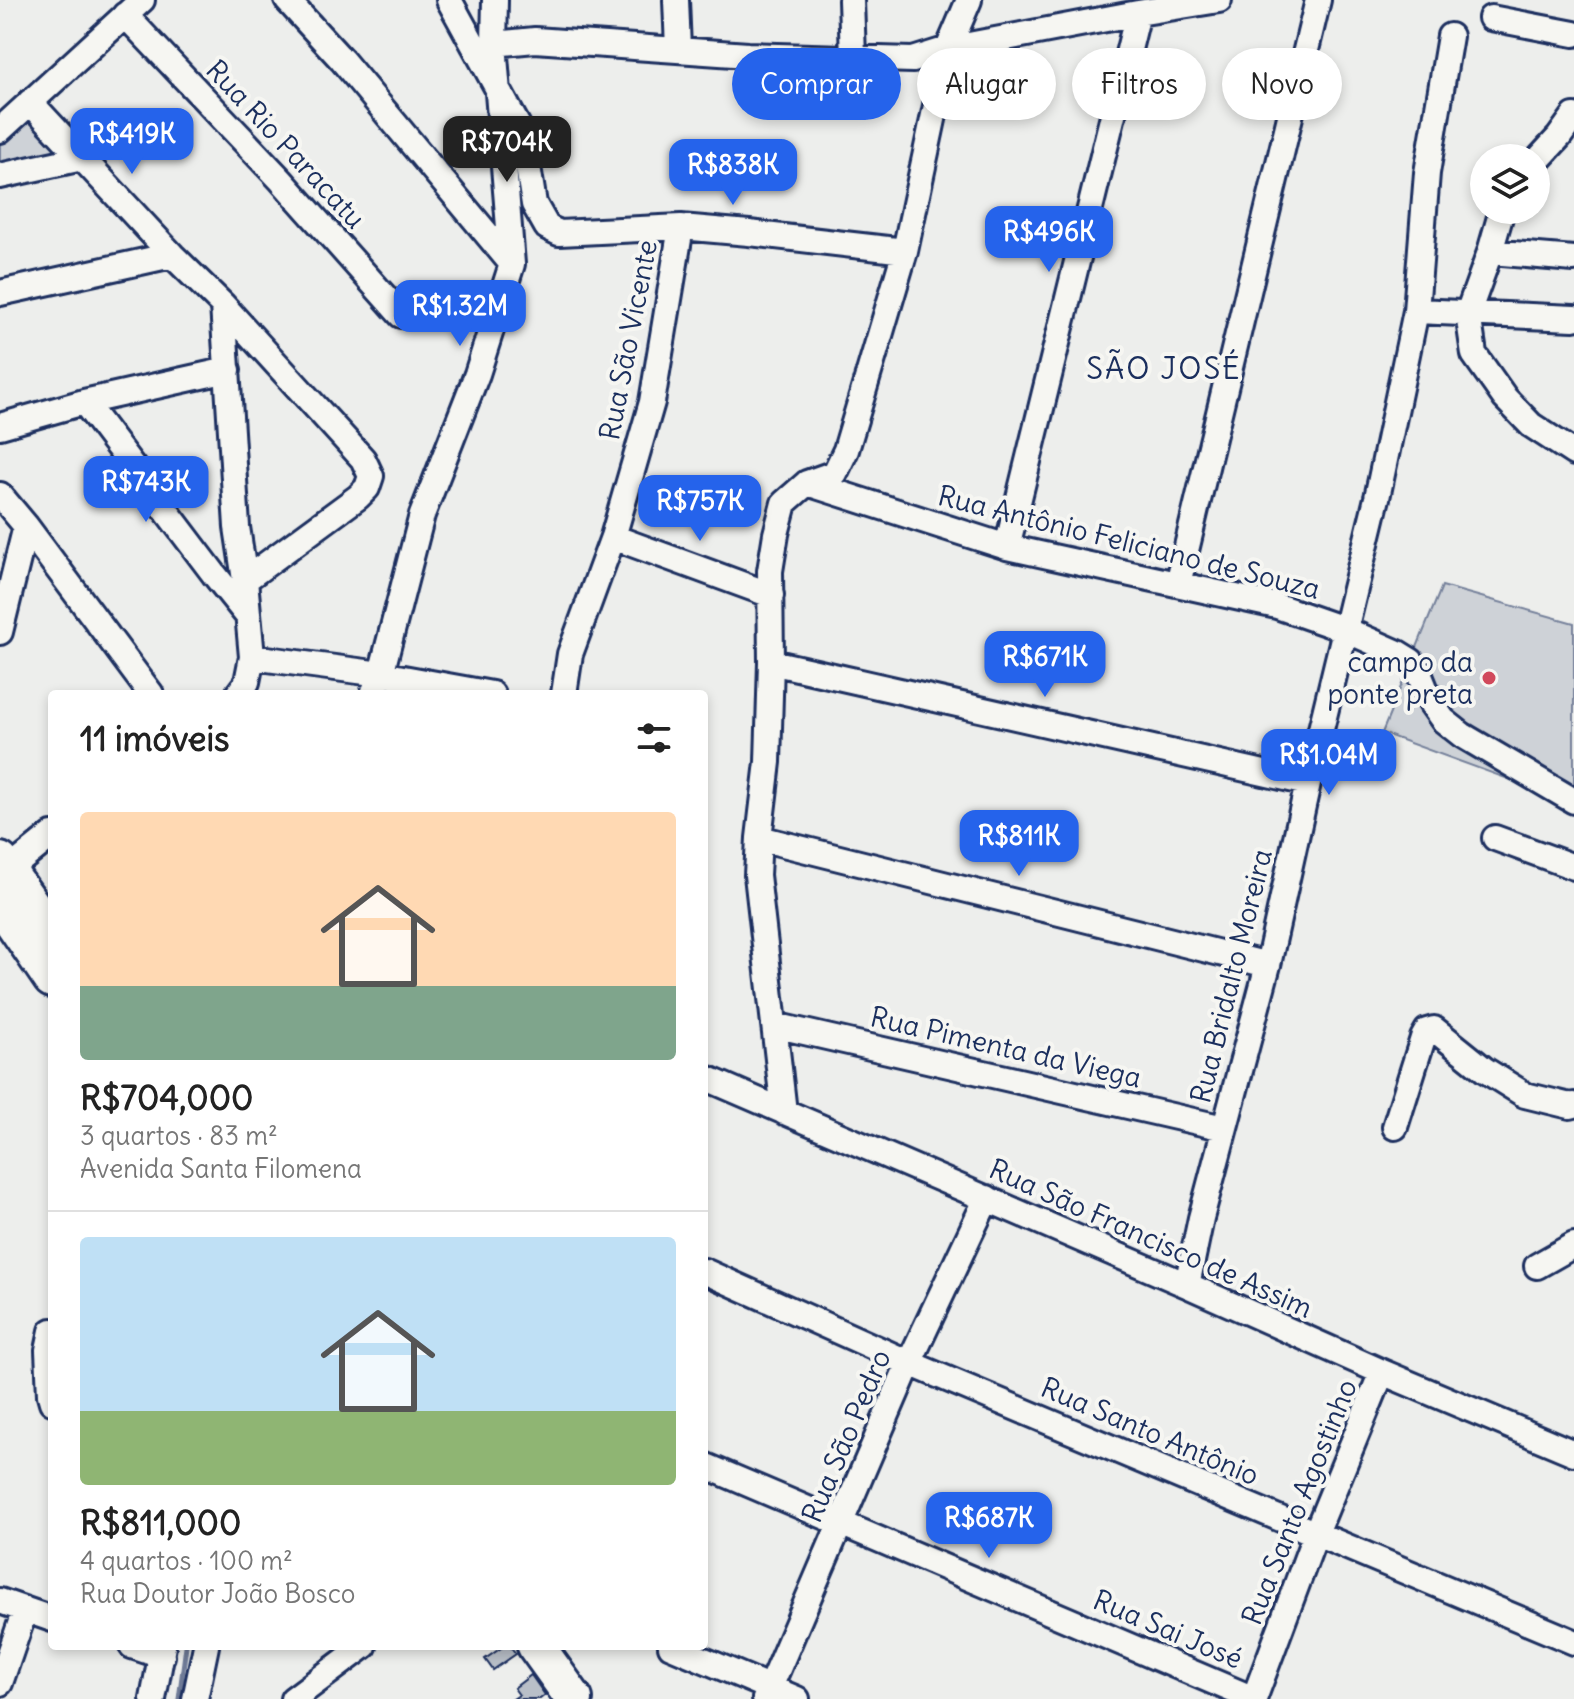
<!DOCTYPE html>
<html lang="pt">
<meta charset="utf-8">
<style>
:root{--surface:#fff;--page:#f6f6f6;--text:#222;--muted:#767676;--line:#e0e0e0;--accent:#2563eb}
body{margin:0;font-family:Delius,sans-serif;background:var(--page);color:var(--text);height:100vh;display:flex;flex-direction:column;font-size:30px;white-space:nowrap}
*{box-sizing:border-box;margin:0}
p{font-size:26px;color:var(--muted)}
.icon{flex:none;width:44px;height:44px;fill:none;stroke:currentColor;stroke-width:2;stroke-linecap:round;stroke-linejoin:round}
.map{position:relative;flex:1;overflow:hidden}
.sheet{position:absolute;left:48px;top:690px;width:660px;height:960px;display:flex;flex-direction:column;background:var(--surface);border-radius:8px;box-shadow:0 4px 12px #0003}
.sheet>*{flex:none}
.banner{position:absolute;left:732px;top:48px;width:722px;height:72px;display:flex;gap:16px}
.tools{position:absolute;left:1470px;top:144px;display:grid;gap:16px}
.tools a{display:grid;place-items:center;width:80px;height:80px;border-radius:50%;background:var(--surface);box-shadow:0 4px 12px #0003;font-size:40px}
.price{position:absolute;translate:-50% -68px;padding:0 18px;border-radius:16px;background:var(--accent);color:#fff;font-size:26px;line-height:52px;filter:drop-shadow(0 2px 4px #0008)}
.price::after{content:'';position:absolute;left:50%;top:48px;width:24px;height:18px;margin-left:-12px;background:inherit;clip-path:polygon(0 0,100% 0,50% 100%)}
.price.current{background:#222;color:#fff}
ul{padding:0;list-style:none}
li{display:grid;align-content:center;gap:16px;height:424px;padding:0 32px}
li+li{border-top:2px solid var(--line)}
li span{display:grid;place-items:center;height:248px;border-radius:8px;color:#555}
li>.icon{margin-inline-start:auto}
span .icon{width:144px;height:144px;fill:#fffc;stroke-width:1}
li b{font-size:34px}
h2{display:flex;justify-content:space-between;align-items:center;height:96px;padding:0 32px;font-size:34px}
.pill{padding:0 28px;border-radius:36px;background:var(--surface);box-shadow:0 4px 12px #0003;font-size:28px;line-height:72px}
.pill.current{background:var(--accent);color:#fff}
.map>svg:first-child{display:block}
.green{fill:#ced2d7;stroke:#74809a;stroke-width:2}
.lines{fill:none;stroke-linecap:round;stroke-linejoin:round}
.stream{stroke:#6e7a96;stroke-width:5}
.building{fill:#b9bfc8;stroke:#1b2f5e;stroke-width:2}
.minor-casing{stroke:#1b2f5e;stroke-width:30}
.highway-casing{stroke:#1b2f5e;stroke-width:42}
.minor{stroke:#f6f6f2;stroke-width:24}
.highway{stroke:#f6f6f2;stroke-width:36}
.poi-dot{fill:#d1495b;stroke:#f6f6f2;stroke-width:3}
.labels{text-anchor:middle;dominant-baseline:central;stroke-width:8;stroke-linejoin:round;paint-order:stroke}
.street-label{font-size:28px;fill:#1b2f5e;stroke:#f6f6f2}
.poi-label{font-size:28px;fill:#1b2f5e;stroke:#f6f6f2;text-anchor:end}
.neighbourhood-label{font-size:30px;letter-spacing:2px;fill:#1b2f5e;stroke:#f6f6f2}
</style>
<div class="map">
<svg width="1574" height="1699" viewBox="0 0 1574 1699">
<rect width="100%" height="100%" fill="#edeeec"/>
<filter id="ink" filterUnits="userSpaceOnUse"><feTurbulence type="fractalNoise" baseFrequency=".0125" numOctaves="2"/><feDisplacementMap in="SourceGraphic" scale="16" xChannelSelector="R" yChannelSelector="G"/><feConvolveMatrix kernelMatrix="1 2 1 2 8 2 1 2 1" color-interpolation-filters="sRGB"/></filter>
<g filter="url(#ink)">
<path class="green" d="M29,114l45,40 -74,17v-29z
M1442,586l132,37v180l-192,-70z"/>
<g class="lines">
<path class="stream" d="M179,1699l7,-53"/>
</g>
<path class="building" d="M504,1646h6l6,8 -23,16 -8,-11z
M531,1675l14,20 -5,4h-27l6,-4 -5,-7z"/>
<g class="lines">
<g class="minor-casing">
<path id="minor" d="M287,0l55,60 170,204
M449,0l74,135 11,69 13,23 12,6 122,-6 68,6 156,18
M676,0l2,49
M851,0l2,57
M125,15l156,165 120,135
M1491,18l83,16
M494,44l41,-4 213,15 165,5 35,-11 190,-36 81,-13
M30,102l52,56
M0,130l142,-130
M1536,162l23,-25 15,-21
M0,176l82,-18 90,97 51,50 140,154 8,17 -4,12 -9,9 -113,83
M1502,210l-12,42 -22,61 6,41 31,44 26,27 43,28
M1490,252l84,7
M0,293l172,-38
M223,305l14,222 8,53 7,77 -5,25 -9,12
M1416,311l11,-138 23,-137
M84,402l130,172 33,41
M0,426l84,-24 144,-32
M807,483l200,64 270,59 69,24 52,23 13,8 7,10 13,32 12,17 19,15 112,66
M0,495l26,31 125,168
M613,537l158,58
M1007,547l131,-534
M1178,584l140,-584
M0,632l26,-106
M252,657l129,17 111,20
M771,662l537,121
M373,694l8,-20 41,-159 55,-141 35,-110 -18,-220 1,-44
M564,694l6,-40 43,-117 39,-135 29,-175
M759,838l509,127
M1495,838l79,29
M0,877l52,-42
M774,1025l450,103
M704,1077l483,208 195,87 192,81
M784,1112l-27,-237 2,-37 9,-76 3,-100 -1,-91 6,-37 8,-31 23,-20 28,-10 11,-23 59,-199 43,-202 21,-49
M1395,1127l28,-89 4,-7 7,-2 51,41 40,25 45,11 4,-1
M1537,1266l37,-21
M704,1271l205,92 665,279
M1187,1285l14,-67 67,-253 40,-182 69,-285 39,-187 158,7
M52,1331l-4,19 2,45 2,7
M704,1465l550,234
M0,1601l52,18
M132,1646l30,10
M671,1646l126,53
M0,1683l25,-73
M153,1699l10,-53
M195,1699l11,-53
M293,1699l71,-53
M765,1699l144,-336 78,-165
M1254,1699l62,-166 66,-161"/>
</g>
<g class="highway-casing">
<path id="highway" d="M0,861l47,66
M0,903l52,76
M536,1646l38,53"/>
</g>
<use href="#minor" class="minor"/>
<use href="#highway" class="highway"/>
</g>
</g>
<circle class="poi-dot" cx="1489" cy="678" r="8"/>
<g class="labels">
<g class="street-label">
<text transform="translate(286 144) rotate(47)">Rua Rio Paracatu</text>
<text transform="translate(628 340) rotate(-79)">Rua São Vicente</text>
<text transform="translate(1129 542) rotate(14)">Rua Antônio Feliciano de Souza</text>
<text transform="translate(1231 976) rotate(-76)">Rua Bridalto Moreira</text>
<text transform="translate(1006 1047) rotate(13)">Rua Pimenta da Viega</text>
<text transform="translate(1151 1238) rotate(24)">Rua São Francisco de Assim</text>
<text transform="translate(1150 1431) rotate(23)">Rua Santo Antônio</text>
<text transform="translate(846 1436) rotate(-67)">Rua São Pedro</text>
<text transform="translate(1299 1502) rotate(-68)">Rua Santo Agostinho</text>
<text transform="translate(1168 1629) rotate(23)">Rua Sai José</text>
</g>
<g class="poi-label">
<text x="1473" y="662">campo da<tspan x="1473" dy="32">ponte preta</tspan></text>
</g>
<g class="neighbourhood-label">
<text x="1164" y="368">SÃO JOSÉ</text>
</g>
</g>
</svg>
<div class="tools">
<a><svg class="icon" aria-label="layers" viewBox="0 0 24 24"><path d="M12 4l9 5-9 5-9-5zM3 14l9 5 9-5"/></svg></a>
</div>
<b class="price" style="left:132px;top:176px">R$419K</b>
<b class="price current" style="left:507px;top:184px">R$704K</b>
<b class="price" style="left:733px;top:207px">R$838K</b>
<b class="price" style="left:1049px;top:274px">R$496K</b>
<b class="price" style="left:460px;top:348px">R$1.32M</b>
<b class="price" style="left:146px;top:524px">R$743K</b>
<b class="price" style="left:700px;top:543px">R$757K</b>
<b class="price" style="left:1045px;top:699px">R$671K</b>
<b class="price" style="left:1329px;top:797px">R$1.04M</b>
<b class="price" style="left:1019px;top:878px">R$811K</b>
<b class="price" style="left:989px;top:1560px">R$687K</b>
<div class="banner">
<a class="pill current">Comprar</a>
<a class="pill">Alugar</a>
<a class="pill">Filtros</a>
<a class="pill">Novo</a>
</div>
<section class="sheet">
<h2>11 imóveis<svg class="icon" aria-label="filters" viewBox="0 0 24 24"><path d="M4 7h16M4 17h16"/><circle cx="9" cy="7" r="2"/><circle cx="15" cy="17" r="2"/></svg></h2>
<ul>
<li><span style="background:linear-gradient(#ffd9b3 70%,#7fa58c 0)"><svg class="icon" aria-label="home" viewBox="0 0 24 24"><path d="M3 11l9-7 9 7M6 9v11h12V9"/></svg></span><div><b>R$704,000</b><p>3 quartos · 83 m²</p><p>Avenida Santa Filomena</p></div></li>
<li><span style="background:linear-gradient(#bfe0f5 70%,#8fb573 0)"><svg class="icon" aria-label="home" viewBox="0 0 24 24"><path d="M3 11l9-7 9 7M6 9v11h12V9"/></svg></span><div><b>R$811,000</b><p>4 quartos · 100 m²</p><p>Rua Doutor João Bosco</p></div></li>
</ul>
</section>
</div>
